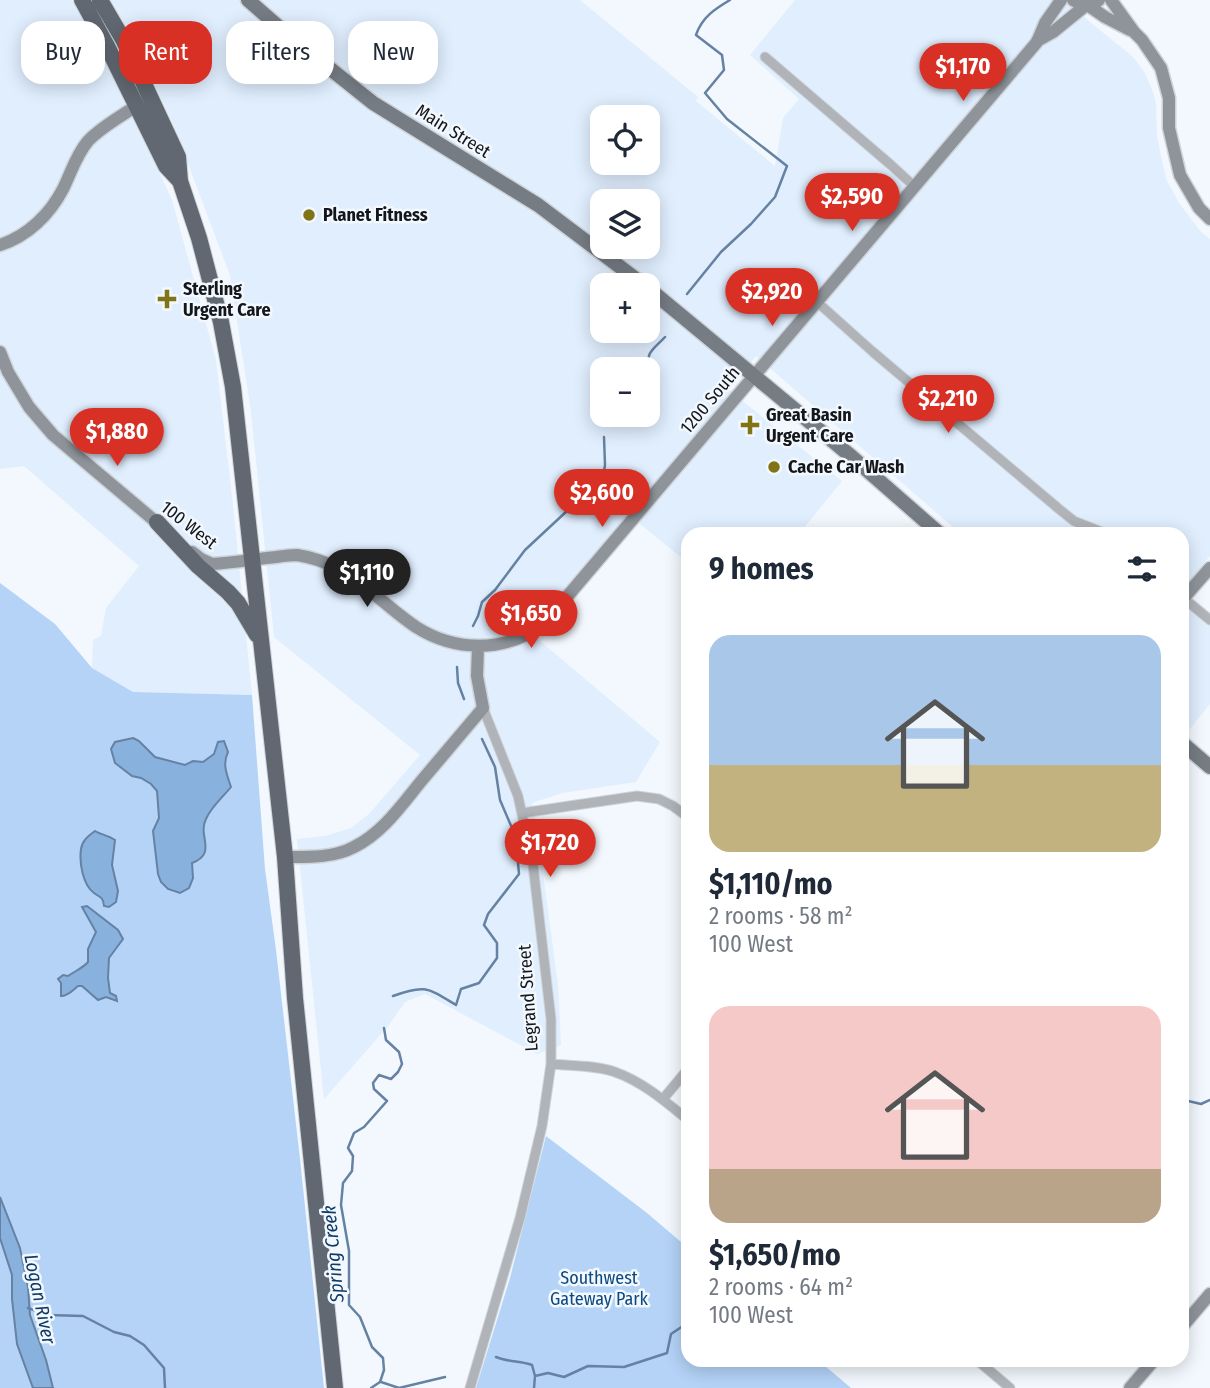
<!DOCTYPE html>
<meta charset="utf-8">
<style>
:root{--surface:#fff;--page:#f6f6f7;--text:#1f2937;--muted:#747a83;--accent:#d93025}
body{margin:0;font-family:"Fira Sans Condensed",sans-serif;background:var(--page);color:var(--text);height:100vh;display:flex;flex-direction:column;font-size:26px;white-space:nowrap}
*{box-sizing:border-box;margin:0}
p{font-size:23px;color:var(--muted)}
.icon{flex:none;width:38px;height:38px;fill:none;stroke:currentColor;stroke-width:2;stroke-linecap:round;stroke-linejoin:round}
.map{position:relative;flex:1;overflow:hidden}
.sheet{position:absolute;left:681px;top:527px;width:508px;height:840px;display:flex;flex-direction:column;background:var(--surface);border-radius:21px;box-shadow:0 4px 18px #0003}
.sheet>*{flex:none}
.top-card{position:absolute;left:21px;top:21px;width:555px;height:63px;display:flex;gap:14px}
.tools{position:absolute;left:590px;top:105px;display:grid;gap:14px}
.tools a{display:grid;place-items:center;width:70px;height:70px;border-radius:14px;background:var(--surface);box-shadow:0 4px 18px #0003;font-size:35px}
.price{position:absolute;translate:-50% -60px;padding:0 16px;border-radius:24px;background:var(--accent);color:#fff;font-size:23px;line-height:46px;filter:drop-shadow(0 2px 4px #0008)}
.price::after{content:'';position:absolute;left:50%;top:42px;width:21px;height:16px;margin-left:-10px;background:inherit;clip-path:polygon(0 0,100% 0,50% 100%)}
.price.selected{background:#222;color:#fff}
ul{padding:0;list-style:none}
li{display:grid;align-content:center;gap:14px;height:371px;padding:0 28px}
li span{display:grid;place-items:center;height:217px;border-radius:21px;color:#555}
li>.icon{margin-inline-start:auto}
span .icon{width:126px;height:126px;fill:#fffc;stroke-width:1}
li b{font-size:30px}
h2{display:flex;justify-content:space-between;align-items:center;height:84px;padding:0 28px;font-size:30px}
.tag{padding:0 24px;border-radius:21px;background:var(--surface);box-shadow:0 4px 18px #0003;font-size:24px;line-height:63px}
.tag.selected{background:var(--accent);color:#fff}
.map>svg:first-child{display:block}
.built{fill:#e0eefe;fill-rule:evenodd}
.green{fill:#b4d3f7}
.water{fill:#88b1de;stroke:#6582a3;stroke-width:2}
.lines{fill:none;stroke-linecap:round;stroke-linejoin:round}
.stream{stroke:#6582a3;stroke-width:2.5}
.street-casing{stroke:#ced4d9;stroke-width:11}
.secondary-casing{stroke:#ced4d9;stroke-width:15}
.primary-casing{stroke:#ced4d9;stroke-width:17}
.highway-casing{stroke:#ced4d9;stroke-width:18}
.street{stroke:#b0b4b8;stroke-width:9}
.secondary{stroke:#8e949a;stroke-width:12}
.primary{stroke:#767c84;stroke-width:14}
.highway{stroke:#616871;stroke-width:16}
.poi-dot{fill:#807417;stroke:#f2f8fd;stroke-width:2.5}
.labels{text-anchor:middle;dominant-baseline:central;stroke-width:5;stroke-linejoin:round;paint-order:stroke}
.street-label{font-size:18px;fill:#13161a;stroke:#f2f8fd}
.poi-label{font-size:18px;font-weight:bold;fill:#13161a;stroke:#f2f8fd;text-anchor:start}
.park-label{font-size:18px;fill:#0d4980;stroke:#f2f8fd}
.water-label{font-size:19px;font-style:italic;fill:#0e3a64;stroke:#f2f8fd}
</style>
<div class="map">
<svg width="1210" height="1388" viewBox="0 0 1210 1388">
<rect width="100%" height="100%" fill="#f2f8fd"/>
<path class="built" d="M0,0h72l41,72 59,128 44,160 17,145 19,190 -119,-3 -41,-24 1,-28 8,-4 5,-28 33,-42 -115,-100 -24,3z
M108,0h472l118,97 -2,4 79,65 8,-48 16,-19 -49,-44 45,-55h271l24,22 43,35 12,16 8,19 3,12 1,33 9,42 13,24 22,29 9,7v317l-28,33 28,24v91l-21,26 -8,-7v-189h-220l-205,-178 -27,34 113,91 -43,53h-111v29l-59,-48 -96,120 127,107 -24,40 -74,11 -30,10 5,25 21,157 3,60 -24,9 -112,-60 -20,8 -16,23 -65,74 -27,-260 28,-3 26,-8 18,-14 51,-59 -146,-118 -23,-225 -21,-137 -57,-151 -25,-54zM602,117h46v46h-46zM602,201h46v46h-46zM602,285h46v46h-46zM602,369h46v46h-46z"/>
<path class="green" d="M0,583l55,41 37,44 41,24 119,3 13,174 11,81 24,209 24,229h-324z
M546,1136l101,77 41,35v112h130l33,28h-375l34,-110z"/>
<path class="water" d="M133,738l6,3 16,16 30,8 8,-4 10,1 11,-8 4,-12 6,-1 4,11c-6,12 -1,23 3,35 -8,10 -20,20 -25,32 -9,17 12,34 -14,44l1,15 -4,10 -9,5 -12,-4 -7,-7 -3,-8 -5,-43 6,-13 -2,-27 -6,-7 -10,-6 -9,-2 -17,-13 -4,-14 4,-7z
M95,831c6,4 13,4 20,9l-3,25 6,26 -2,11 -7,5 -5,-1c-1,-9 -3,-8 -10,-13 -11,-8 -15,-30 -13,-44 1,-8 7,-13 14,-18z
M87,906l31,24 5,9 -14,19 -1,20 2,15 6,3 1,5 -11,-4 -8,3 -16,-14h-4c-5,4 -10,10 -17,10v-13l-3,-4 5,-4 5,1c7,-5 15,-8 20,-14v-13l8,-17 -14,-25z
M0,1197l20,51 8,39 2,28 16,45 7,28h-20l-16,-44 -5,-45v-24l-12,-37z"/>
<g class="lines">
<path class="stream" d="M687,294l34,-42 30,-28 24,-27 12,-31 -60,-47 -22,-26 19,-23 -2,-15 -26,-20c6,-18 19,-26 34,-35
M648,378l4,-5c-8,-21 -1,-21 13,-36
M589,500l12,-10 4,-25 -1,-28
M473,626l5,-10 4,-14 13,-12 30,-40 43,-40
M457,667l1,16 6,16
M482,739l13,28 5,33 15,35
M393,996c32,-12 35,-8 63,9l5,-16 18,-6 18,-25v-15l-13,-18 4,-11 31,-40 -1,-11
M1181,1102l3,-2 17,4 9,-4
M28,1308l20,7 35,1 31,16 16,4 14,9 20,23 1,20
M496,1357c12,5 24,4 36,8l3,11 13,-3 16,4 24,-11 36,1 43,-14 4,-19 12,-8v-26l5,-4
M381,1382l18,6 46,-11
M371,1388l9,-6 4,-12 -1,-12 -11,-11 -12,-30 -11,-12v-54l-8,-46 2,-22 9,-12 1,-15 -5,-8 6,-15 10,-6 23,-26 -13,-12 -1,-6 6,-8 12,4 7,-7 4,-8 -3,-12 -13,-12 -2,-12
M534,1388l1,-12"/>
<g class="street-casing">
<path id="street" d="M765,57l126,108 23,21
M816,301l57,51 186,157 15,12 33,13
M1181,596l29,24
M522,813l115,-17 22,3 14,7 15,11
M551,1064c21,2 44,1 64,8 28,10 51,30 73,48
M663,1099l25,-30
M977,1360l33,28
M470,1388l50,-170 22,-92 9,-62v-45l-18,-154 -15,-69 -35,-88"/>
</g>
<g class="secondary-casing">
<path id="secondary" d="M1073,0c9,6 18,8 26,0
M1111,0l23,32 8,8 19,28 8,30v30l11,47 19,33 11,11
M1089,6l16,11 25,13
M1037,41l16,-9 32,-26
M0,245c28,-9 50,-31 63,-56 8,-16 13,-34 25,-48 13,-14 32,-24 48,-35
M0,352l8,20 21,35 24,28 109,92
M192,552l9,7 11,5c21,-1 42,-5 64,-7 7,-1 15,-2 21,-2 7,1 15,3 21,5 39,13 65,45 98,67 38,24 89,27 126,-3 6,-5 12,-13 18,-19l477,-563 8,-19 16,-23
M1181,601l29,-33
M285,857c22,0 49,1 69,-10 29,-14 49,-44 69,-68 20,-24 40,-47 60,-71l-6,-32 1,-29
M1181,1328l29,-34
M1130,1388l24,-28"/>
</g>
<g class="primary-casing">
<path id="primary" d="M248,0l40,35 85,68 165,102 106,80
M648,288l204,169 88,77
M1181,742l29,25"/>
</g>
<g class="highway-casing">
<path id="highway" d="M82,0l25,46 59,120 14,15
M100,0l24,41 54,116 2,24 19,57 22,84 12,65 52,470 10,141 40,390
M157,522l41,44 30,26 10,11 19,32"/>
</g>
<use href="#street" class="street"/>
<use href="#secondary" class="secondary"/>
<use href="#primary" class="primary"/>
<use href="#highway" class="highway"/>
</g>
<g class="poi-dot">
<circle cx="309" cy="215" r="7"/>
<path d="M163.5 288.5h7v7h7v7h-7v7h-7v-7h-7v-7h7z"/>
<path d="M746.5 414.5h7v7h7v7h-7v7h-7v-7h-7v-7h7z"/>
<circle cx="774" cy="467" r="7"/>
</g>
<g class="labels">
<g class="street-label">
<text transform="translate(453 131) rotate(32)">Main Street</text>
<text transform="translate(710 400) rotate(-50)">1200 South</text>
<text transform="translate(189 525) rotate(38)">100 West</text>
<text transform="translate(528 998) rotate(-94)">Legrand Street</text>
</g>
<g class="poi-label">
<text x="323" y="215">Planet Fitness</text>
<text x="183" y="289">Sterling<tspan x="183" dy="21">Urgent Care</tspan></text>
<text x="766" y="415">Great Basin<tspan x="766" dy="21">Urgent Care</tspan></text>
<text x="788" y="467">Cache Car Wash</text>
</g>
<g class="park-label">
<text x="599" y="1278">Southwest<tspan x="599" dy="21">Gateway Park</tspan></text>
</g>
<g class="water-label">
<text transform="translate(333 1254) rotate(-95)">Spring Creek</text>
<text transform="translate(40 1299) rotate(78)">Logan River</text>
</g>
</g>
</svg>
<div class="tools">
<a><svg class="icon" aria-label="locate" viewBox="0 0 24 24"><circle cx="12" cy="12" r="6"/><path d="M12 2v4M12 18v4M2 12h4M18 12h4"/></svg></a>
<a><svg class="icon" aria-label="layers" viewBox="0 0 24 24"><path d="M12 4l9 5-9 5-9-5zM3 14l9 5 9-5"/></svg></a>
<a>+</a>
<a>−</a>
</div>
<b class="price" style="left:963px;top:103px">$1,170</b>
<b class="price" style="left:852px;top:233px">$2,590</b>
<b class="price" style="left:772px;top:328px">$2,920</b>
<b class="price" style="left:948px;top:435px">$2,210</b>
<b class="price" style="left:117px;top:468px">$1,880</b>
<b class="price" style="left:602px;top:529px">$2,600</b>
<b class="price selected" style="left:367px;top:609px">$1,110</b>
<b class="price" style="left:531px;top:650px">$1,650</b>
<b class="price" style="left:550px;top:879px">$1,720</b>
<div class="top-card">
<a class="tag">Buy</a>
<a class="tag selected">Rent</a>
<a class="tag">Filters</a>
<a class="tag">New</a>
</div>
<section class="sheet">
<h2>9 homes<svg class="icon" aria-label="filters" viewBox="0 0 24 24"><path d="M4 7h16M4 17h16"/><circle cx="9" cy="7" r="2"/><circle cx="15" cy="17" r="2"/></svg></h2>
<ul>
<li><span style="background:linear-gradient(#a9c7e8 60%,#c2b280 0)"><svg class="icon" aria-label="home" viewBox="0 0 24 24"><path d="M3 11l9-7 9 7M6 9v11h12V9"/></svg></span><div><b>$1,110/mo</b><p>2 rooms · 58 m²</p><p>100 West</p></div></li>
<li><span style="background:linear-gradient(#f6c9c9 75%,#b9a48a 0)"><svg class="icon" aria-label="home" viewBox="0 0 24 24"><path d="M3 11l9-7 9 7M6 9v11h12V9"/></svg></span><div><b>$1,650/mo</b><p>2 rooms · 64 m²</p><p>100 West</p></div></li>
</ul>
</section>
</div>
